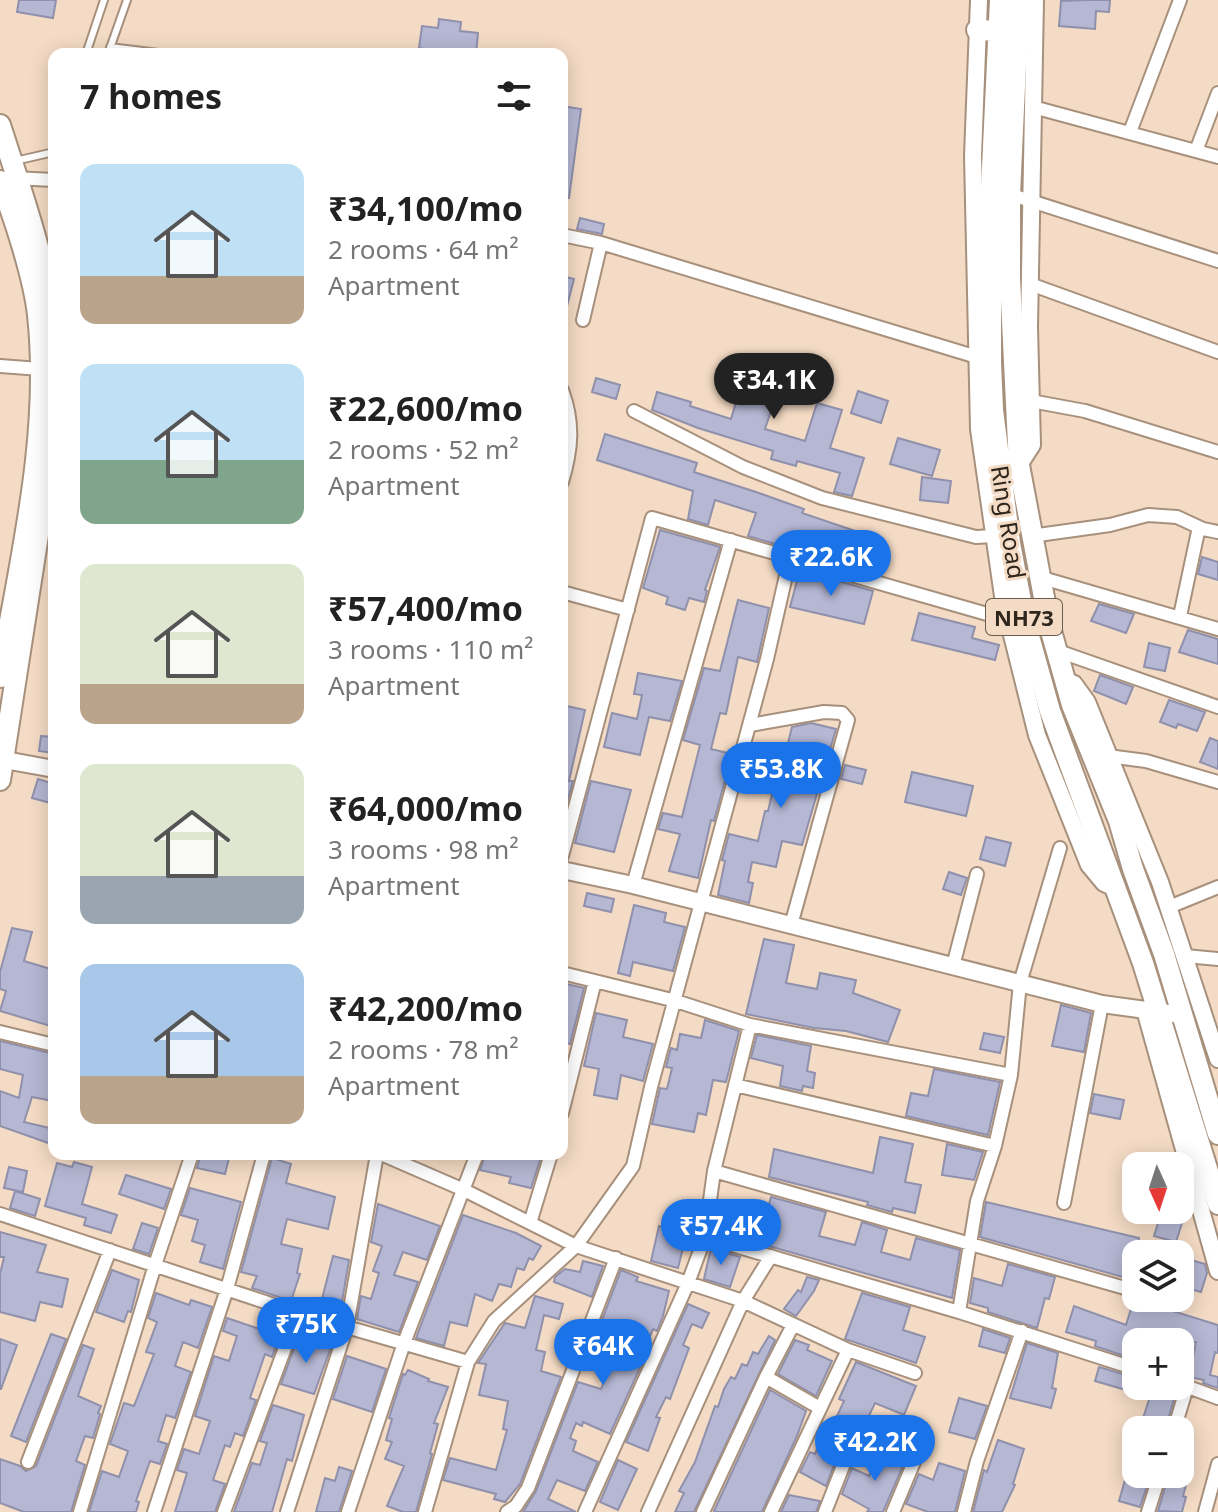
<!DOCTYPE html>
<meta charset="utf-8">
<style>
:root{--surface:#fff;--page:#f6f6f6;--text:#222;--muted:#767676;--accent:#1a73e8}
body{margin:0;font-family:"Noto Sans",sans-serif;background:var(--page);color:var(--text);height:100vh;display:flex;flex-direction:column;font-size:30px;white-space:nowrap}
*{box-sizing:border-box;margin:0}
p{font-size:26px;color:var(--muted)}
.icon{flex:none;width:44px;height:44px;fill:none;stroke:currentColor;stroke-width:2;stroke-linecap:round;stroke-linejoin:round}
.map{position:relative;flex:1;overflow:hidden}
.sheet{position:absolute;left:48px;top:48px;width:520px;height:1112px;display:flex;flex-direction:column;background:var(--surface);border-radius:16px;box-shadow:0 4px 20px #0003}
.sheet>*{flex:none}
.needle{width:52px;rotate:177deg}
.fabs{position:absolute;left:1122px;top:1152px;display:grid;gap:16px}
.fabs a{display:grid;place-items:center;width:72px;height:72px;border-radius:16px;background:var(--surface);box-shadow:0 4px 20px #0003;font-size:40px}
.price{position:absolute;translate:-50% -68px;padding:0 18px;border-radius:28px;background:var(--accent);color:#fff;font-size:26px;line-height:52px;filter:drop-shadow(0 2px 4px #0008)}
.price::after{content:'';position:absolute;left:50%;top:48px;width:24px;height:18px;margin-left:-12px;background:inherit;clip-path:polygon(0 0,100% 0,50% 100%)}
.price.on{background:#222;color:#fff}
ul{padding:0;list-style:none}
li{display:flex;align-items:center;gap:24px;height:200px;padding:0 32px}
li span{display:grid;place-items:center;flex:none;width:224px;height:160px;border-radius:16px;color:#555}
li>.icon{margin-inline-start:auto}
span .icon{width:96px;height:96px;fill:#fffc;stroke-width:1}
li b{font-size:34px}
h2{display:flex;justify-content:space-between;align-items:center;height:96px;padding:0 32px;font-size:34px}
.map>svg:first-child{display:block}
.building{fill:#b5b7d3;stroke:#8f90ac;stroke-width:2}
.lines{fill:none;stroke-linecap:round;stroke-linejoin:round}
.service-casing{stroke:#a7907c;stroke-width:10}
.minor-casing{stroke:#a7907c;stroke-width:16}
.tertiary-casing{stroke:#a7907c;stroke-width:20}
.primary-casing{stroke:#a7907c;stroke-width:24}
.trunk-casing{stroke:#a7907c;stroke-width:24}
.service{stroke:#fff;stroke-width:6}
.minor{stroke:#fff;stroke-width:12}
.tertiary{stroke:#fff;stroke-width:16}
.primary{stroke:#fff;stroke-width:20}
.trunk{stroke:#fff;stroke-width:20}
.labels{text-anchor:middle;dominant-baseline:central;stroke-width:6;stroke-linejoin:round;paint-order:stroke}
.shield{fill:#f4dbc5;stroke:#6a5c4f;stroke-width:2}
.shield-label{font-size:22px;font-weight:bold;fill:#2f261d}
.street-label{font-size:24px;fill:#2f261d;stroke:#f4dbc5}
</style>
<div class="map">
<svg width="1218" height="1512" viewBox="0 0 1218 1512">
<rect width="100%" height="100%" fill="#f4dbc5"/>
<path class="building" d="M19,0h37l-3,18 -36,-6z
M1086,0h24l-1,12 -13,-1 -1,18 -36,-3 2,-25z
M439,19l22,3 -1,9 18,2 -2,21h-53l1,-5 -5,-1 3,-22 16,2z
M562,106l19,3 -12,89h-7z
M580,218l24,6 -2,10 -25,-5z
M562,276l12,3 -8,31h-4z
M750,355l70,24 -8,25 -35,-11 -12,36 40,12 12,-38 25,7 -12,38 34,10 -12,38 -18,-4 6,-19 -43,-12 -1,5 -25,-7 2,-8 -75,-23 -46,-18 5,-18 34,10 -1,4 41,13z
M596,378l24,7 -4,14 -24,-7z
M858,391l30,10 -7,22 -30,-10z
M605,434l92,29 -3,9 62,20 48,17 -2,4 59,20 -11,33 -102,-30 8,-23 -41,-13 -7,25 -20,-6 5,-28 -96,-31z
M898,438l42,12 -8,26 -42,-12z
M922,477l29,4 -3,22 -28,-3z
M660,530l60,17 -15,43 2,1 -3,11 -15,-4 -4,12 -19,-6 2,-7 -25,-9z
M1202,557l16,5v18l-20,-6z
M800,570l73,21 -9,33 -74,-17z
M738,600l31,8 -12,54 -19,-5 -12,57 -6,-1 -9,36 21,5 -18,67 -3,-1 -13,58 -29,-7 11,-37 -22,-5 5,-16 19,4 18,-72 -17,-5 21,-72 16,3z
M1099,604l35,10 -8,19 -35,-12z
M919,613l56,14 -3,11 27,7 -4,15 -83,-20z
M1188,630l30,9v25l-39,-12z
M1149,643l21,5 -5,23 -21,-4z
M638,673l44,8 -12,40 -21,-4 -9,38 -36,-8 8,-34 25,6 5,-24 -8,-1z
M1100,675l33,12 -7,17 -32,-13z
M1169,700l36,12 -8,19 -19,-7 -2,4 -16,-6z
M562,705l23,5 -16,71h4l-11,40z
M811,723l25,6 -34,116 -20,-4 -6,26 -24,-5 -4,20 5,1 -4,20 -31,-8 7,-34 -3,-1 7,-26 29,7 7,-30h3l6,-25 3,1 15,-60z
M41,736l13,1v16l-15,-2z
M1210,738l8,3v28l-18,-7z
M845,765l21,5 -4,14 -21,-5z
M912,772l61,14 -7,30 -61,-14z
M38,779l16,5v20l-22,-6z
M591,781l40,9 -17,62 -39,-9z
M986,837l25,6 -6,23 -25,-7z
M949,872l18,6 -6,17 -18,-6z
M587,893l27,6 -3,13 -27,-6z
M634,905l32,8 -2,9 21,5 -12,44 -40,-9 -3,14 -12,-3z
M12,928l20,4 -8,29 30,9v57l-54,-16 6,-20 -6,-2v-17z
M764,939l30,6 -8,38 31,6 3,-16 36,7 -3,13 47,17 -12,32 -42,-11 -32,-3 -68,-14z
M562,983l22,5 -14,56 -8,-2z
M1061,1005l30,8 -7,39 -32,-6z
M596,1013l31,7 -4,17 30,7 -10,37 -22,-6 -4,24 -23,-4 5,-26 -15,-3z
M705,1020l34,11 -13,51 -13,-2 -7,35 -8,-2 -4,19 -42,-8 8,-36 7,1 5,-21 -6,-1 5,-19 6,2 3,-16 21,4z
M984,1033l20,4 -4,16 -20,-4z
M757,1035l54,11 -4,25 8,2 -2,15 -10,-2 -1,5 -22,-5 3,-20 -32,-8z
M0,1041l54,13 -1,47 -21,-4 -8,25 30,7v16l-54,-19v-35l19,7 4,-23 -23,-6z
M934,1069l66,13 -12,53 -82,-19 5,-23 17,3z
M1094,1094l30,6 -4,19 -30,-6z
M880,1137l33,7 -8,38 16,3 -6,28 -22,-5 -1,4 -25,-7 1,-3 -99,-25 5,-28 99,24z
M947,1144l36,8 -9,28 -32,-5z
M201,1154h29l-5,20 -28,-6z
M486,1154h56l-11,34 -22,-5 2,-6 -31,-7z
M272,1158l19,6 -5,19 49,14 -7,32 -41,-10 -6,25 21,5 -5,24 3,1 -9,27 -39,-13 5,-12 -16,-4z
M74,1162l18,5 -10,37 35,11 -6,18 -27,-8 2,-7 -41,-12 12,-43 15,4z
M9,1167l18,4 -4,21 -19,-4z
M126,1175l45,14 -7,20 -45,-15z
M190,1188l51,14 -18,67 -23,-7 5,-17 -13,-4 6,-21 -17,-5z
M15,1191l25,8 -5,17 -25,-8z
M771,1197l55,15 -7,24 36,9 7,-23 25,8 -6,22 29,8 6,-22 44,12 -8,48 -194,-55z
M986,1202l153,36 -9,41 -150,-42z
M378,1204l62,22 -13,34 -24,-8 -9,23 24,7 -19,50 -42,-13 4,-23 10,3 8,-26 -6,-2 9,-25 -11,-4z
M1162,1210h24l-10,32 -22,-6z
M463,1215l53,18 25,13 -8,14 -4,-2 -5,12 -7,-2 -6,19 -12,-3 -7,17 -17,-7 -8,32 -17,-4 -6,24 -28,-8z
M142,1223l16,5 -9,26 -16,-5z
M659,1226l37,11 -5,13 -8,-2 -5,20 -27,-7z
M0,1232l46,13 -9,27 31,7 -6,28 -22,-5 -5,19 -35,-9v-38l4,-17h-4z
M711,1248l29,9 -10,30 -26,-8z
M333,1256l16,4 -9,54 -4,1 -21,-6 3,-11 4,1z
M1184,1258l21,6 2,9 -6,19 -21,-6z
M583,1261l20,5 -11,31 -38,-15 1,-5 10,-8 15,3z
M1008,1264l47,13 -6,22 -4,-1 -8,30 -49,-16v-4l-18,-5 4,-25 28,8z
M112,1270l27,10 -8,32 -3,-1 -4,11 -28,-10z
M621,1270l17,7 -2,4 33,10 -6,25 -6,15 -4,-2 -9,21 3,2 -37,82 -27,-12 -1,4 -6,-3 -6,15 6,3 -3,10 25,11 -13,29 -28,-11 -9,19 28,13h-53l13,-21 42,-109 23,7 22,-52 -24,-9z
M807,1277l12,3 -5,11 -18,25 -12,-7 14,-19 3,2z
M156,1293l33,12 2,-5 21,7 -14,41 -15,-6 -8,24 16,6 -16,46 -9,-3 -8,26 9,3 -7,20 -10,-3 -14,40 3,1 -3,10h-47l13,-41 17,6 9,-26 -18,-7 14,-41 10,3 20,-52 -8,-2 11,-30 -9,-4z
M862,1293l48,14 -7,23 22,7 -9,26 -71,-24z
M535,1296l28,8 -4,15 -15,-4 -8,35 9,2 -4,19 20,6 -41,107 -15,18 -11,-3 2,-5 -53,-14 7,-22 46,12 11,-40 -4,-1 5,-28 -29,-6 7,-31 -8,-1 27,-40 20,5z
M1134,1299l84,26v28l-3,-1 -5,23 8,2v11l-15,-5 1,-3 -15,-3 7,-35h-60v18l-41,-14 1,-5 -30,-9 8,-26 52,19z
M688,1304l21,9 -7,15 -10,-4 -9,21 6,3 -19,51 -4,-2 -10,20 4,1 -12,33 -22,-9z
M227,1318l53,18 -8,21 -7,-3 -15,44 6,2 -13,36 -8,-3 -5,14 -5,-2 -12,35 12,4 -10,28h-40l12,-39 -10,-3 7,-21 15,5 11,-33 -15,-5 19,-60 15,5 8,-25 -14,-5z
M983,1329l27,9 -5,15 -26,-7z
M51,1334l15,5 -40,103 -15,-6z
M299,1335l32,12 -17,47 -33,-10z
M769,1336l6,4 -81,172h-19l9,-19 -5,-2 16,-29 20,-56 3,1 6,-18 7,-12 4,2 7,-15 5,2 6,-14 5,2z
M0,1339l17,6 -16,44h-1z
M795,1340l14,5 -2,5 25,11 -16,35 -38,-22z
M1027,1343l31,10 -6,35 4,1 -5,19 -41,-10z
M83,1345l11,4 -16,47 23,10 -3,7 2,1 -7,24 -8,-2 -9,25 9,4 -14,47h-47l-24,-9v-44l20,7 6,5 10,-5z
M347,1356l39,13 -14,43 -39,-13z
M856,1362l60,24 -12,29 -29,-12 -16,34 -8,-3 -7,5 -18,47 -26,-14 10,-20 5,2 3,-7 4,2 22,-48 -5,-2z
M1099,1367l37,11v8h35l5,6 -11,38h-26l11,-33 -55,-16z
M408,1370l21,9 -1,2 20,6 -14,36 4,1 -8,29 2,1 -16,58h-13l-16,-6 17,-40 -19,-7 7,-17 -6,-2 6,-21 -3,-1 14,-44 2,1z
M770,1390l36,21 -9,25 -35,76h-45l-3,-1z
M959,1398l28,8 -12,33 -26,-7z
M273,1405l31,10 -12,46 -5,-2 -15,53h-38l18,-49 8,2 7,-22 -7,-2z
M998,1440l26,9 -11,35 2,1 -13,27h-29l11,-42 3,2z
M882,1451l23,10 -22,51h-16l2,-3 -27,-15 10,-26 17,8z
M1180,1456l13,4 -10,36 3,1 -4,15 -24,-1 11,-37h11z
M618,1460l19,9 -19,41 -18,-8z
M939,1463l26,8 -10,41h-27l-22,-8 13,-30 14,6z
M339,1467l13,4 -13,41h-23l9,-34 10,3z
M1127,1473l22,7 -9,27 -21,-6z
M789,1495l31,6 -4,11h-35z"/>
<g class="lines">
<g class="service-casing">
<path id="service" d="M110,47l57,7
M86,54l18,-54
M108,54l19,-54
M15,161l39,-9"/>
</g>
<g class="minor-casing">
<path id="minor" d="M1033,107l185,50
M1130,132l50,-132
M1196,151l22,-58
M13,178l41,2
M1006,193l212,68
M562,235l39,8
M1030,284l188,68
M583,320l18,-77 376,114
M0,366l40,3
M562,390c12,32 10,59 0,92
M1031,401l54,10 133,41
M634,411l109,56 79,31 154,39 18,-1
M1031,536l79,-11 38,-10 29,2 26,12 15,3
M1039,577l179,52
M562,592l66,18
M1180,616l19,-89
M1058,651l160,56
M750,725l74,-13 18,1 6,7 -57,205
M1108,756l38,5 72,21
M562,856l90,-338 356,102
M633,885l98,-345
M1169,907l49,-20
M1185,956l33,3
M953,966l24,-92
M562,973l114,28 74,24 261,50
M0,1032l54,13
M735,1085l260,61
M562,1113l33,-132
M381,1154l83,36 112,56 167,55 105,49 67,23
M714,1171l411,117
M1064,1203l38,-199
M0,1214l298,99 170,49
M530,1223l21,-69
M705,1237l254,75 177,57
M959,1312l18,-111 18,-55 16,-71 9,-92 40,-135
M766,1377l52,30
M1180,1384l38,14
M1174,1430l13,-43
M28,1462l82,-212
M80,1512l75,-247 37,-111
M154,1512l73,-223 37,-135
M224,1512l74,-199
M287,1512l60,-186 30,-172
M348,1512l56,-169 73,-189
M425,1512l43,-150 26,-41 82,-75 57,-80 18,-79 116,-428 23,-101
M507,1512l9,-6 12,-18 88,-230
M585,1512l103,-229 17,-46 9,-66 36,-146
M648,1512l95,-211 28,-45
M703,1512l63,-135 27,-52
M771,1512l77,-162
M825,1512l27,-69
M893,1512l21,-50
M964,1512l13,-51 45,-130
M1148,1512l12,-38
M1205,1512l13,-48"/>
</g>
<g class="tertiary-casing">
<path id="tertiary" d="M979,0l-6,156 6,273 25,174 33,132 52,130 15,18 13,6
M1019,465l13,-20 -3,-118 6,-327
M1065,680l9,4 13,18 73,180 58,177
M0,759l54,10
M562,870l71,15 469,119 80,11
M1145,1010l73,261"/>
</g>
<g class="primary-casing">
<path id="primary" d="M0,125c22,69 49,141 54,214
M0,181c14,35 34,97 38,134 13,121 -18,244 -38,362
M0,780l54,-348"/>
</g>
<g class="trunk-casing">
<path id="trunk" d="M1000,0l-9,189v173l2,48 17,133 15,79 25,89 93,252 75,241
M1019,0l-9,194v85l9,186 30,159 23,81 47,116 14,48 31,85 54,180
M977,30l22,1"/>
</g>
<use href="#service" class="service"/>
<use href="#minor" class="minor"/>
<use href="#tertiary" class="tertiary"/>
<use href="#primary" class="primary"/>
<use href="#trunk" class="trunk"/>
</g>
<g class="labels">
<rect class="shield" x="986" y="599" width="76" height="36" rx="6"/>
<g class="shield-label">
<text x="1024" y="617">NH73</text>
</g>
<g class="street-label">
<text transform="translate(1009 522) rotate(81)">Ring Road</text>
</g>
</g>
</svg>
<div class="fabs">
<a><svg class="needle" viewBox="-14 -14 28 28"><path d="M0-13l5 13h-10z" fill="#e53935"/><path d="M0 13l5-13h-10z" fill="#767676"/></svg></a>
<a><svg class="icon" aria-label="layers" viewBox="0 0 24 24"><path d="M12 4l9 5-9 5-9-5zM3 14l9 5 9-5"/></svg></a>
<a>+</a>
<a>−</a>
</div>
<b class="price on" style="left:774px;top:421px">₹34.1K</b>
<b class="price" style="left:831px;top:598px">₹22.6K</b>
<b class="price" style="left:781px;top:810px">₹53.8K</b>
<b class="price" style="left:721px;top:1267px">₹57.4K</b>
<b class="price" style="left:306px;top:1365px">₹75K</b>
<b class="price" style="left:603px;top:1387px">₹64K</b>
<b class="price" style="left:875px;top:1483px">₹42.2K</b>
<section class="sheet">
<h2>7 homes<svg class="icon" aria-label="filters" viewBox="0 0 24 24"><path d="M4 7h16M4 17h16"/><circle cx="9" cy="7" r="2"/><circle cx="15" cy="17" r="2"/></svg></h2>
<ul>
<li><span style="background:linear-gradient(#bfe0f5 70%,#b9a48a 0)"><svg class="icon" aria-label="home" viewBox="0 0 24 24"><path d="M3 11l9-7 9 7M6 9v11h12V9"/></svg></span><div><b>₹34,100/mo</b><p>2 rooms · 64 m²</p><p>Apartment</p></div></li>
<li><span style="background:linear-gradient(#bfe0f5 60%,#7fa58c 0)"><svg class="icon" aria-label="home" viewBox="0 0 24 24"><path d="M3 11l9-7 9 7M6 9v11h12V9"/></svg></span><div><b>₹22,600/mo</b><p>2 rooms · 52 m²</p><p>Apartment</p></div></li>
<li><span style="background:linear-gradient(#dfe7d0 75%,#b9a48a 0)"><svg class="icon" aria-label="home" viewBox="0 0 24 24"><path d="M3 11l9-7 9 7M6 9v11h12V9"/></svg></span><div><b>₹57,400/mo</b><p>3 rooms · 110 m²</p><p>Apartment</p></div></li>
<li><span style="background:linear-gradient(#dfe7d0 70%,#9aa5b1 0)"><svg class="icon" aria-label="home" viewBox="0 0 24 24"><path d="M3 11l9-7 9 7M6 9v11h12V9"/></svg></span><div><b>₹64,000/mo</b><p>3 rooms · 98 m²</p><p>Apartment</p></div></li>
<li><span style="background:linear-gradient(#a9c7e8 70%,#b9a48a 0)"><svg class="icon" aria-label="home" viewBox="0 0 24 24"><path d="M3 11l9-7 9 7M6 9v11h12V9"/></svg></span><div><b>₹42,200/mo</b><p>2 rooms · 78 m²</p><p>Apartment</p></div></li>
</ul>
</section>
</div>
